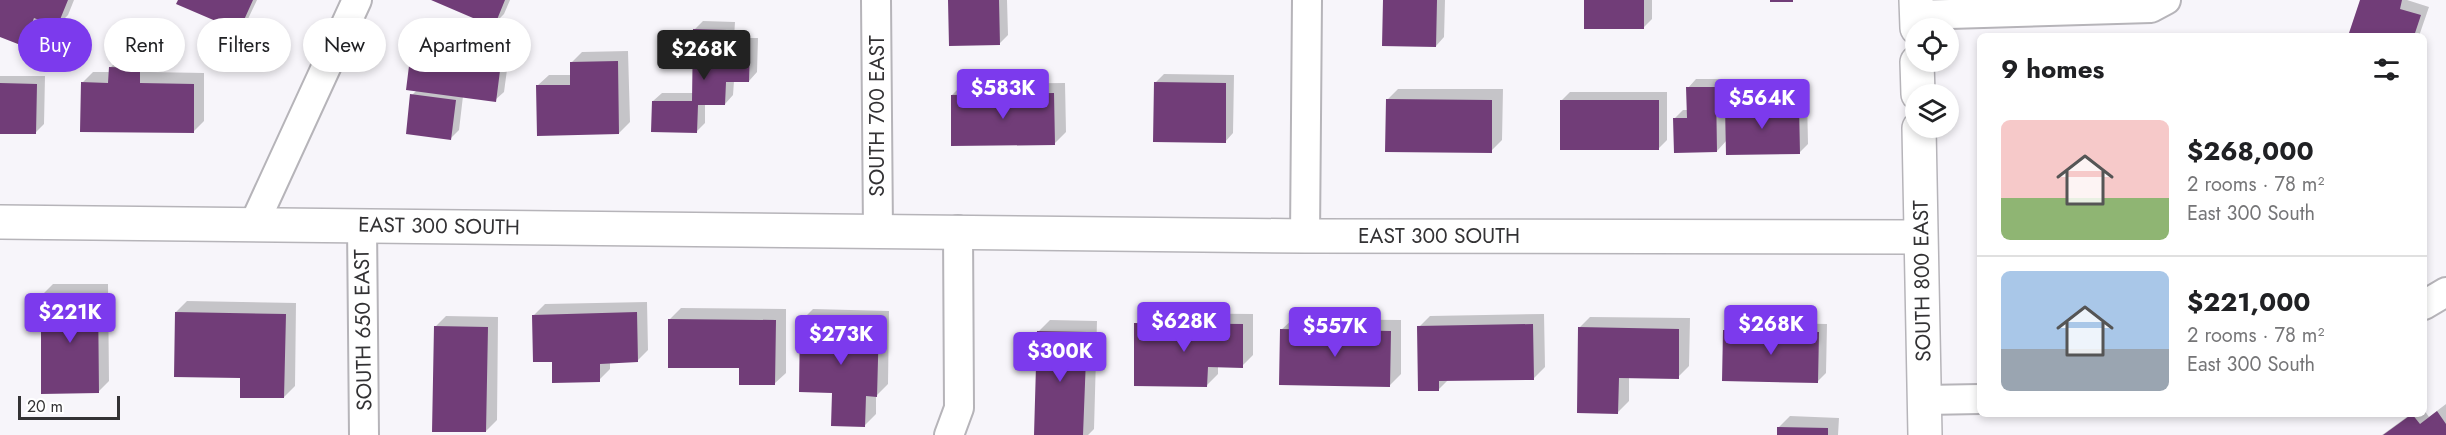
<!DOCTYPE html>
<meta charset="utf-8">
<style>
:root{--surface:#fff;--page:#f6f6f6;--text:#202124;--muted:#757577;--line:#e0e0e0;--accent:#7c3aed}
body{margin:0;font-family:Jost,sans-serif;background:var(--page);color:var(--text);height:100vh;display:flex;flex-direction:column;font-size:22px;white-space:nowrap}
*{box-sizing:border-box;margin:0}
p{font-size:20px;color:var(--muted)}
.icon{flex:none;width:33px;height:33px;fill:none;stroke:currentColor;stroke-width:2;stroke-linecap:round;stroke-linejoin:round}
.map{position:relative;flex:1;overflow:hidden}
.sheet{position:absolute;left:1977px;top:33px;width:450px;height:384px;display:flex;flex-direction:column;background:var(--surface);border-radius:9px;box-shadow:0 3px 9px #0003}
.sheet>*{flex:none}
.top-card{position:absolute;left:18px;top:18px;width:570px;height:54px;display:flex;gap:12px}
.controls{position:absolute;left:1905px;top:18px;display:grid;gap:12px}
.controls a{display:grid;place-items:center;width:54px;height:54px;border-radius:50%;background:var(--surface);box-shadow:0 3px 9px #0003;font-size:30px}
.scale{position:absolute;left:18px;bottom:15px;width:102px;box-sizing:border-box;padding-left:6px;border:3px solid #333234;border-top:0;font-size:16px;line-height:21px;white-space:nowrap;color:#333234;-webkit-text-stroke:4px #fff;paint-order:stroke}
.price{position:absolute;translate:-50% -51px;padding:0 14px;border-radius:6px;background:var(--accent);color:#fff;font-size:20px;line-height:39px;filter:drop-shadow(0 2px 3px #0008)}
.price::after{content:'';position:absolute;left:50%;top:36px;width:18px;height:14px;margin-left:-9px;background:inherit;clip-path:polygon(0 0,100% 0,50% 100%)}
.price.current{background:#222;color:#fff}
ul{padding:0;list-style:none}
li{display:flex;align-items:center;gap:18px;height:150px;padding:0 24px}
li+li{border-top:2px solid var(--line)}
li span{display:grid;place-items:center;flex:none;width:168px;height:120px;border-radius:9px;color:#555}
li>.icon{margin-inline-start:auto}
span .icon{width:72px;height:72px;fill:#fffc;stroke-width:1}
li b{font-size:26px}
h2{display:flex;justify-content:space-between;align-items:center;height:72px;padding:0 24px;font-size:26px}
.tag{padding:0 21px;border-radius:27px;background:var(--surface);box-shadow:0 3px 9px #0003;font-size:21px;line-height:54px}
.tag.current{background:var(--accent);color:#fff}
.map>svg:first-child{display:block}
.shadow{fill:#0003}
.building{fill:#713d78}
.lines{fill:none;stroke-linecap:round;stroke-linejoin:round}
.street-casing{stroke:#b6b4b9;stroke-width:32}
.secondary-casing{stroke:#b6b4b9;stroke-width:36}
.street{stroke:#fff;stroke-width:28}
.secondary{stroke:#fff;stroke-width:33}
.labels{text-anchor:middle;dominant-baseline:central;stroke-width:6;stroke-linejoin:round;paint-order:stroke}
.street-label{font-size:21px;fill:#333234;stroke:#fff}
</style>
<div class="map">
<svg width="2446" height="435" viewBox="0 0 2446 435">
<rect width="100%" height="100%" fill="#f7f5fa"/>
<path class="shadow" d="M0,0h74l-6,15 -11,11 -18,-7 -5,14 -11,11 -23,-9z
M179,0h78l-10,21 -8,9z
M435,0h75l-6,14 -11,11z
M950,0h57l1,35 -9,9z
M1385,0h60l-1,37 -8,9z
M1586,0h66v19l-9,9z
M2361,0h46l22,7 -10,29h-69z
M703,21l32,1 -1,16h24l-1,34 -8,9h-15l-1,14 -8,9 -20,-1v20l-8,8 -44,-30 9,-8h32v-63z
M435,22l38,5 -3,22 39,6 -5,37 -9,8 -32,-4 -4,34 -8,8 -39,-43 5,-5 -5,-32 8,-8h4l3,-20z
M628,51l2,71 -11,11 -82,-47 12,-11h23l-1,-12 11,-11z
M121,57h30v15l53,1v48l-11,11 -111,-49 11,-11h17v-4z
M1164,74l70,1 -1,58 -8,9 -70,-59z
M0,76h45l-1,48 -9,9h-35z
M1696,79h28v30l11,-10 72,-1 1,46 -9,9 -72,-13 -10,11 -42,-33 8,-8h6l-1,-22z
M1065,83l1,49 -11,11 -103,-48 11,-11z
M1398,89h105l-1,51 -11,11 -104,-51z
M1570,92h97v48l-9,9 -96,-49z
M53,284h55l1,97 -11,11 -56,-97z
M187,301l109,2 -1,83 -11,11 -42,-20 -66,-65z
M647,302l1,48 -11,11 -27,1v7l-11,11 -46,-19 -19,-46 11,-11z
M681,308l105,1v64l-12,11 -34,-17 -70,-48z
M813,309l76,2 -1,73 -12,12v18l-11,11 -31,-34 -32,-71z
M1147,313l106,1v41l-11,11h-24v8l-11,11 -71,-61z
M1544,314l1,53 -11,11 -85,1 -10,10 -20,-62 11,-11z
M446,316l52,1 -1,103 -11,11 -51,-104z
M1590,317l100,1 -1,48 -11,11h-49v24l-11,11 -39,-84z
M1293,319l108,1v54l-11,11 -109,-55z
M1050,320l47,1 -3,108 -6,6h-52l3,-104z
M1733,322l94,2 -1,49 -8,8 -94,-50z
M2446,404v31h-64l29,-21h13v-4l5,7z
M1790,416l49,2 -1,17h-59v-8z"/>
<path class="building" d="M0,0h68l-11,27 -23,-9 -11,28 -23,-9z
M178,0h75l-14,31 -63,-27z
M431,0h74l-11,27z
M948,0h51l1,45 -51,1z
M1383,0h54l-1,47 -54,-1z
M1584,0h60v29h-60z
M1770,0h23v2h-23z
M2360,0h42l-2,9 21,6 -7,21h-66z
M693,29l34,1 -1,16h24l-1,36h-23l-1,23h-27l-1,28 -46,-1 1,-31h40z
M425,30l40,5 -3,23 39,5 -5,39 -90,-12 4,-32 11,1z
M618,61l1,73 -82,2 -1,-51h34v-23z
M109,67l31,1v15l54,1v49l-114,-1 1,-50 27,1z
M1154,82l72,1v60l-73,-1z
M0,83l37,1 -1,50h-36z
M1686,87h30l1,65 -43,1 -1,-35h14z
M1054,93l1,52 -104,1v-51z
M410,94l46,6 -5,40 -45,-6z
M1386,99l106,1v53l-107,-1z
M1560,100h99v50h-99z
M1799,105l1,49 -74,1 -1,-49z
M98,294l1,99 -58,1v-99z
M175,312l111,2 -2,84h-44v-20l-66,-1z
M637,312l1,50 -38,2v18l-48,1v-21h-19l-1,-47z
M668,319l108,1 -1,65h-36v-17h-71z
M800,320l79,2 -2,75 -11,-1 -1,31 -34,-1 1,-33 -33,-1z
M1134,323l109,1v44l-35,-1 -1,20 -73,-1z
M1533,324l1,56 -95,1v10h-21l-1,-65z
M434,326l54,1 -2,105h-54z
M1578,327l101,2v50l-60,-1 -1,36 -41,-1z
M1280,329l111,2 -1,56 -111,-2z
M1723,330l96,2 -1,51 -96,-2z
M1037,331l50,1 -4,103h-49z
M2437,411l9,13v11h-63l29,-21 8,10z
M1777,427l51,1v7h-51z"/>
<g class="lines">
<g class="street-casing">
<path id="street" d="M876,0l2,231
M1916,15l235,-7 15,-8
M254,224l103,-224
M362,225l2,210
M1305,236l2,-236
M2424,305l22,-13
M1925,400l55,-1
M949,435l10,-27 -1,-178"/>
</g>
<g class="secondary-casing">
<path id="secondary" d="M1916,0l1,28
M1917,62l1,32
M1919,128l6,307
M0,222l1305,14 616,1"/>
</g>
<use href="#street" class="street"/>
<use href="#secondary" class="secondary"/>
</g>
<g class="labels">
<g class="street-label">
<text transform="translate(877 116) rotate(-90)">SOUTH 700 EAST</text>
<text transform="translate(439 226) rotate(1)">EAST 300 SOUTH</text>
<text x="1439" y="236">EAST 300 SOUTH</text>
<text transform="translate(1922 281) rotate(-91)">SOUTH 800 EAST</text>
<text transform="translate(363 330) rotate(-91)">SOUTH 650 EAST</text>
</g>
</g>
</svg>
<div class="controls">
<a><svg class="icon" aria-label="locate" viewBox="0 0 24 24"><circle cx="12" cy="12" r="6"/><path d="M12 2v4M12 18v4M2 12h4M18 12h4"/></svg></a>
<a><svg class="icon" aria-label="layers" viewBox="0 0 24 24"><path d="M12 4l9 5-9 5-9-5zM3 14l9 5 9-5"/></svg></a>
</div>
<div class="scale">20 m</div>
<b class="price current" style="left:704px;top:81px">$268K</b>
<b class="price" style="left:1003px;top:120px">$583K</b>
<b class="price" style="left:1762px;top:130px">$564K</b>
<b class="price" style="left:70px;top:344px">$221K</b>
<b class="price" style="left:1184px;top:353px">$628K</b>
<b class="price" style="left:1771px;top:356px">$268K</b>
<b class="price" style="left:1335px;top:358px">$557K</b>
<b class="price" style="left:841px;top:366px">$273K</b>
<b class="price" style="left:1060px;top:383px">$300K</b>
<div class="top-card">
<a class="tag current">Buy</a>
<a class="tag">Rent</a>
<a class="tag">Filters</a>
<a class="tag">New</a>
<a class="tag">Apartment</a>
</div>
<section class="sheet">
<h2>9 homes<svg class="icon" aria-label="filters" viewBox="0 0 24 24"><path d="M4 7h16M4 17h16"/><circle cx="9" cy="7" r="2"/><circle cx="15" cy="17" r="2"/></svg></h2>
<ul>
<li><span style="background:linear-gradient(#f6c9c9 65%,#8fb573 0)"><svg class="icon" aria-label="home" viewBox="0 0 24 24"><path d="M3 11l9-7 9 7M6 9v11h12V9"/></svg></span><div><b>$268,000</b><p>2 rooms · 78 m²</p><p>East 300 South</p></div></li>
<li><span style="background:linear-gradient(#a9c7e8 65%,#9aa5b1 0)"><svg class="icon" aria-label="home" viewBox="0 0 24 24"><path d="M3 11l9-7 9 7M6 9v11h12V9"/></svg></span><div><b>$221,000</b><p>2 rooms · 78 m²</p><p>East 300 South</p></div></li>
</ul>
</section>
</div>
